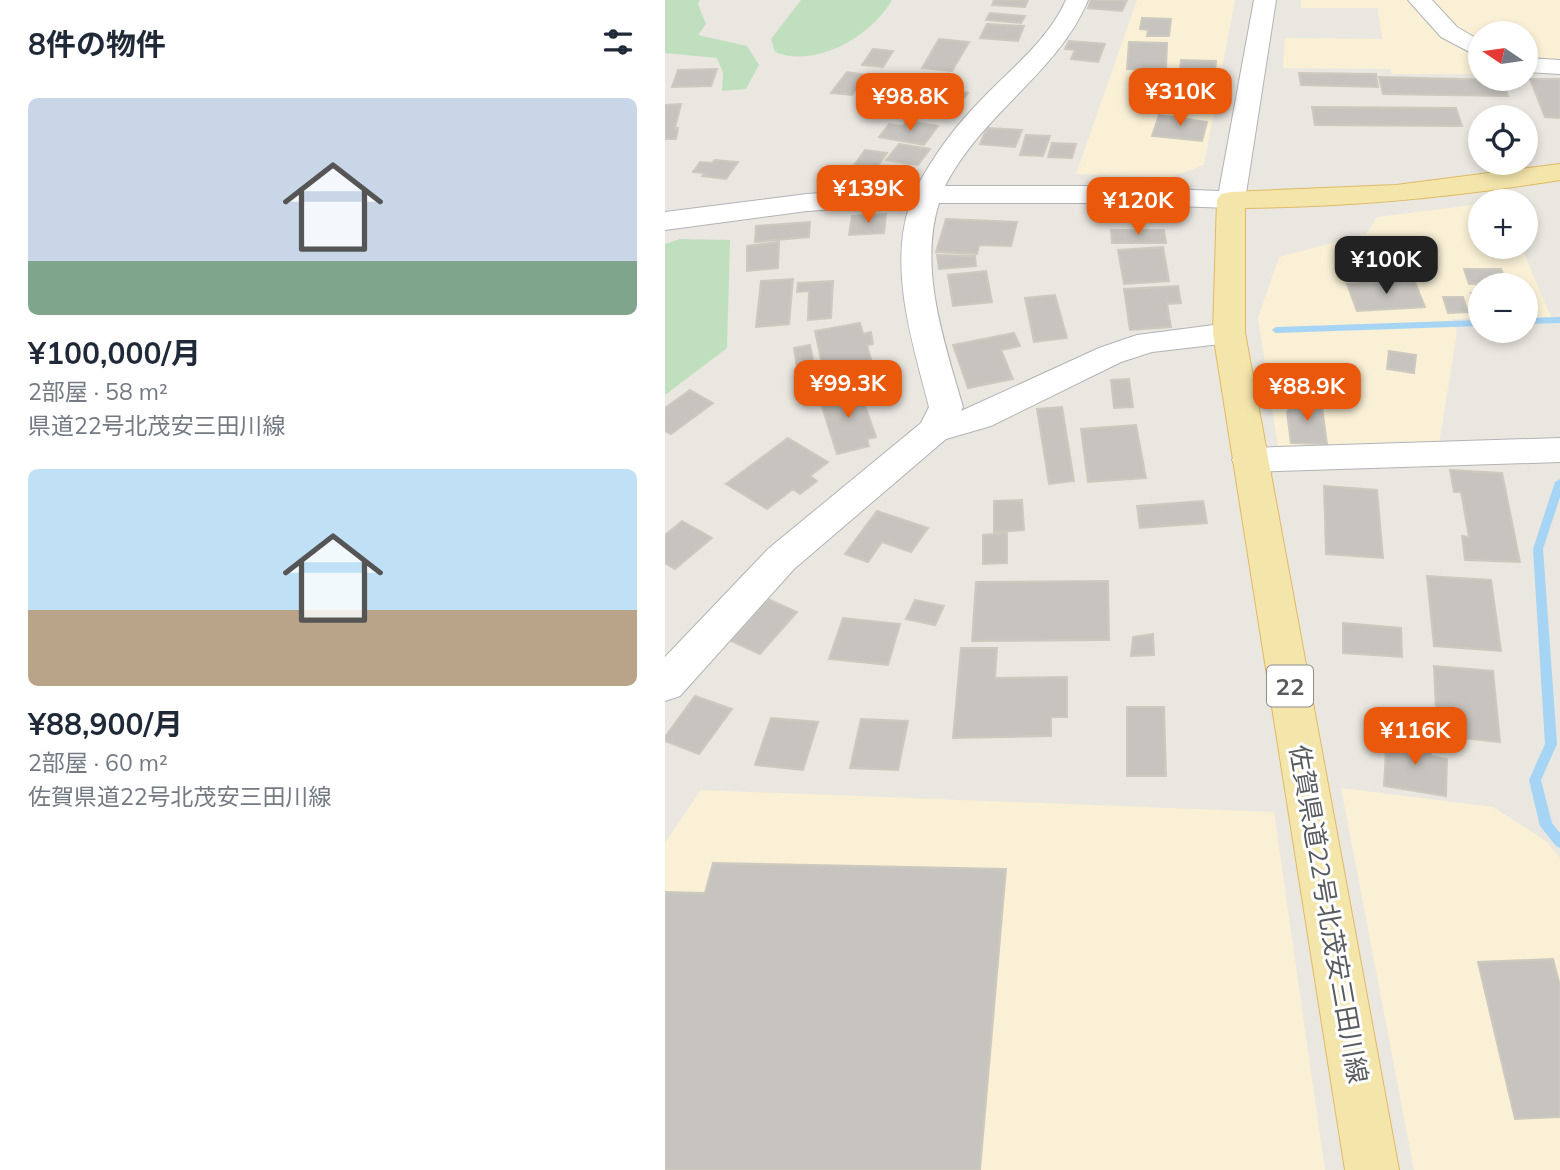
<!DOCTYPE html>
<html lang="ja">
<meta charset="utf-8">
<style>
:root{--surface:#fff;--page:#f6f6f7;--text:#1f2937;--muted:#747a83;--accent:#ea580c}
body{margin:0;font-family:Mulish,"Noto Sans JP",sans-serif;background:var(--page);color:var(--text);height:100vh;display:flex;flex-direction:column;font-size:26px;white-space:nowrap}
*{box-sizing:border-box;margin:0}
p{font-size:23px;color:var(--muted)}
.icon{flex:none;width:38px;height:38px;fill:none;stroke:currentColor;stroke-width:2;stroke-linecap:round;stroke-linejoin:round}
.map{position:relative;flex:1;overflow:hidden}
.panel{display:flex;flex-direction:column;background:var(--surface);width:665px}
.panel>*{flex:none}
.needle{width:46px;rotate:283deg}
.tools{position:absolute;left:803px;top:21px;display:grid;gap:14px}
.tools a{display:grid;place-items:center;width:70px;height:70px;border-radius:50%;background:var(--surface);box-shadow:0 4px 10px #0003;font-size:35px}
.price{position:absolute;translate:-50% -60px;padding:0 16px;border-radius:14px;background:var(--accent);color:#fff;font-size:23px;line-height:46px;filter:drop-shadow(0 2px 4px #0008)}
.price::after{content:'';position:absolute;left:50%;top:42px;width:21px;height:16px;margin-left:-10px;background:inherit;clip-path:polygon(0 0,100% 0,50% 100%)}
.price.active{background:#222;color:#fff}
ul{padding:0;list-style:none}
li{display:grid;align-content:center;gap:14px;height:371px;padding:0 28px}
li span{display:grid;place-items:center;height:217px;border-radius:10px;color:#555}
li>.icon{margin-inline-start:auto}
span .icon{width:126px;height:126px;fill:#fffc;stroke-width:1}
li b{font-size:30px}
h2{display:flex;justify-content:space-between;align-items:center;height:84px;padding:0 28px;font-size:30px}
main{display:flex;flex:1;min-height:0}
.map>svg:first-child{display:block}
.commercial{fill:#f9f0d6}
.green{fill:#c0dfbf}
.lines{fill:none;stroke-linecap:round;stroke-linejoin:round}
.stream{fill:#a6d4f4;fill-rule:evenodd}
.building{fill:#c7c4bf;stroke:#cec9bf;stroke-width:2}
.minor-casing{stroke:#b1b3b6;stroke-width:2}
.major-casing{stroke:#dfb964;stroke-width:2}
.minor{fill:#fff;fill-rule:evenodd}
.major{fill:#f4e6ab;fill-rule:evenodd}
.labels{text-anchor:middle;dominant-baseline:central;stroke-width:6;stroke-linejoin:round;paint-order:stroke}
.shield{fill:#fff;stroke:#8b8d8f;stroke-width:2}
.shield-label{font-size:24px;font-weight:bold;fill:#595c5f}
.street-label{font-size:26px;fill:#595c5f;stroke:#fff}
</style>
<main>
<section class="panel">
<h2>8件の物件<svg class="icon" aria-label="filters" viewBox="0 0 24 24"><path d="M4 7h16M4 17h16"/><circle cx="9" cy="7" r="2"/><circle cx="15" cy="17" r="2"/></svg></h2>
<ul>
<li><span style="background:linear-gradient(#c9d6e8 75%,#7fa58c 0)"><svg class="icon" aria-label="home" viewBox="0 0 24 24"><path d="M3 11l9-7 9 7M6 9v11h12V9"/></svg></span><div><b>¥100,000/月</b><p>2部屋 · 58 m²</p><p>県道22号北茂安三田川線</p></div></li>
<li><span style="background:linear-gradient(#bfe0f5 65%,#b9a48a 0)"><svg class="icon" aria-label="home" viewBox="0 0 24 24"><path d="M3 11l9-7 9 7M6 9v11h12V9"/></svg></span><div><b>¥88,900/月</b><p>2部屋 · 60 m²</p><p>佐賀県道22号北茂安三田川線</p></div></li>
</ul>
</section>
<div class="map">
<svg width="895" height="1170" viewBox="0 0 895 1170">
<rect width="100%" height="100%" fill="#eae7e0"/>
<path class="commercial" d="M472,0h98l-31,165 -33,12 -95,-3z
M636,0h259v74h-34v-41h-45l-1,41h-88l-2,-5 -107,-1 2,-30 97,1 -4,-31h-77z
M815,204l1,43h40l30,70 -25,1v-33h-45l-1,33 -28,1 5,13 -18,112 -160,9 -21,-135 21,-61 87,-23 11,-17z
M676,788l152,19 54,35 13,16v312h-146z
M36,790l573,22 51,358h-660v-327z"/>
<path class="green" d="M0,0h35l-2,4 8,20 -8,11 49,11 12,19 -13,24 -24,2 1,-18 -6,-15 -52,-5z
M136,0h91c-20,36 -77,69 -117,52l-4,-13z
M15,239l50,1 -3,108 -62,47v-151z"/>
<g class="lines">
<path class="stream" d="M895,317v6l-34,1v-6z
M816,320v6l-205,7 -4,-3 4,-3z
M895,479v18l-17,52 14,195 -16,36 11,43 8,10v15l-4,-2 -16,-20 -11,-46 16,-36 -12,-195 22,-67z"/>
</g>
<path class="building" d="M329,0h34l-3,7 -33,-2z
M426,0h36l-5,11 -34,-3z
M325,13l35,3 -4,7 -35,-3z
M477,18l29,1 -2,17h-22l1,-6 -8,-1z
M322,24l37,2 -6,15 -38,-3z
M274,39l30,3 -17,29 -30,-3z
M404,41l36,3 -7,18 -27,-3 4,-9 -10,-1z
M464,42l38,1 -1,27 -39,-1z
M208,49l20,2 -10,16 -21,-2z
M516,60l35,1 -1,11 -35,-1z
M52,69l-6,17 -39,1 6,-17z
M182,72l20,3 -15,20 -21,-2z
M634,73l77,1 2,13 -77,-2z
M714,77l124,3 5,16 -125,-2z
M865,79h30v39l-15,-1z
M238,80l17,3 -11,13 -17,-3z
M266,87l37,6 -17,22 -38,-7z
M16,104l-6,24h3l-2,11h-11v-34z
M647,107l144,1 6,18 -147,-1z
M494,115l48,7 -5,19 -50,-5z
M242,121l31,5 -14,19 -45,-8 10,-13 14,2z
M322,128l35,2 -7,17 -35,-3z
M361,135l24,1 -7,20 -23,-1z
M387,143l24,1 -4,14 -24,-1z
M234,144l31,5 -12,16 -32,-5z
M200,150l22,3 -15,21 -22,-3z
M50,160l23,2 -12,17 -24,-3 3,-3 -12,-1 7,-10 12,1z
M221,214l-2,19 -35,2 3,-19z
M281,219l71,3 -6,24 -32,-1 -2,9 -41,-2z
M145,222l-1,15 -54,5 1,-16z
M446,230h53l2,13h-54z
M114,242l-1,26 -31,3v-25z
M498,247l6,34 -45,3 -6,-34z
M272,255l38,1 1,10 -37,3z
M799,269h37l6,14 -38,1z
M321,271l6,31 -39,4 -5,-31z
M128,279l-4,45 -33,3 5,-46z
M749,280l11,27 -68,4 -10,-27z
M168,281l-2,37 -23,2 1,-29 -12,1 1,-9z
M513,286l3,17 -14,1 4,23 -41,3 -6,-41z
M812,286h4v25h-3l-7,-18h9z
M390,295l12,43 -33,4 -9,-44z
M778,297h20l5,15 -20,1z
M195,323l3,11 8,-2 2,12 -6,1 4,15 -48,9 -8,-38z
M349,333l6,13 -19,4 12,29 -45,9 -15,-43z
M145,345l4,20 -17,3 -3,-20z
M724,351l27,4 -2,18 -27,-4z
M199,364l4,15 -50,10 -3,-15z
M464,379l4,28 -19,1 -3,-28z
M194,388l17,49 -9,2 2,7 -32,8 -18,-57z
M25,390l23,13 -42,31 -6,-3v-23z
M638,400h18l6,44 -36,-1 -4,-31 6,-9z
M397,407l12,74 -25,3 -12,-75z
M471,425l10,53 -58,4 -7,-53z
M123,438l40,24 -18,14 7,5 -17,13 -7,-5 -26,20 -41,-25z
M785,470l52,3 18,89 -55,-2 -3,-24 7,1 -8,-45h-7z
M659,486l53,4 6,68 -57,-4z
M357,500l2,30 -30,2v-31z
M538,501l4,22 -67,5 -3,-22z
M212,511l51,17 -17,24 -29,-10 -14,20 -23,-8z
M17,521l30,17 -37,31 -10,-6v-28z
M342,533v30l-24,1v-29z
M762,576l64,4 10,71 -67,-5z
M443,581l1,59 -137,1 4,-59z
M103,599l29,13 -37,42 -29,-13z
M250,600l29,6 -9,19 -29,-6z
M178,618l57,6 -12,41 -59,-6z
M678,623l58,5 1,29 -59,-4z
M488,634l1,21 -23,1 2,-19z
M296,648h36l-2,30 72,-1v40h-16v19l-98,2z
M769,666l59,5 7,71 -63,-7z
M30,696l37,13 -33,45 -34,-13v-4z
M462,707h37l2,69h-39z
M106,718l47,4 -15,48 -48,-5z
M196,719l47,2 -10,49 -48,-2z
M726,735l40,7v14l16,3 -1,37 -62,-10 2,-36 5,1z
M48,863l293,6 -26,301h-315v-274l1,-4 39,1z
M888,959l7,27v131l-45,2 -37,-157z"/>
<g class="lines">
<g class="minor-casing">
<path id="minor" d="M401,0h22c-30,73 -106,113 -143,186h143l131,5 35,-191h22l-31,200 -4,6 -10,2 -143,-5h-149c-21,66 6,141 24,204l-2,4 138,-63 38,-13 92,-12 11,3 5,7 -5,7 -11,3 -77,9 -31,10 -130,64 -45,13 -152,130 -114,127 -15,5v-44l103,-108 153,-126 8,-16c-16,-63 -41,-138 -19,-203l-103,7 -142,19v-18l142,-18 110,-7c17,-32 39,-62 65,-88 30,-32 65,-57 84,-99z
M743,0h24l25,27 24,14v17l-40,-21z
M861,58l34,2v14l-34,-2z
M895,438v24l-310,10 -12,-3 -6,-9 6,-9 12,-3z"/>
</g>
<g class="major-casing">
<path id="major" d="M895,164v16c-104,17 -209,27 -315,28v125l154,837h-54l-132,-837 4,-133 4,-6 10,-2 165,-7z"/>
</g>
<use href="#minor" class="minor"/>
<use href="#major" class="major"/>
</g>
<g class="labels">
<rect class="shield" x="602" y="665.5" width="46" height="41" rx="5"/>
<g class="shield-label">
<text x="625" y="686">22</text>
</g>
<g class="street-label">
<text transform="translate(664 914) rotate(80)">佐賀県道22号北茂安三田川線</text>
</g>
</g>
</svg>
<div class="tools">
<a><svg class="needle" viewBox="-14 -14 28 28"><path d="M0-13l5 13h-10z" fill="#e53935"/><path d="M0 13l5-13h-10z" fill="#747a83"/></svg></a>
<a><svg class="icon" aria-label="locate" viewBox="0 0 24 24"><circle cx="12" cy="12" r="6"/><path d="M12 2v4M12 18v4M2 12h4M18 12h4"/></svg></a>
<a>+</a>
<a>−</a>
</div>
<b class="price" style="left:515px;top:128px">¥310K</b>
<b class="price" style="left:245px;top:133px">¥98.8K</b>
<b class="price" style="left:203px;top:225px">¥139K</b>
<b class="price" style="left:473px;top:237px">¥120K</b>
<b class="price active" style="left:721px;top:296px">¥100K</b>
<b class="price" style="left:183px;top:420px">¥99.3K</b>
<b class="price" style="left:642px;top:423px">¥88.9K</b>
<b class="price" style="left:750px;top:767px">¥116K</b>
</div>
</main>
